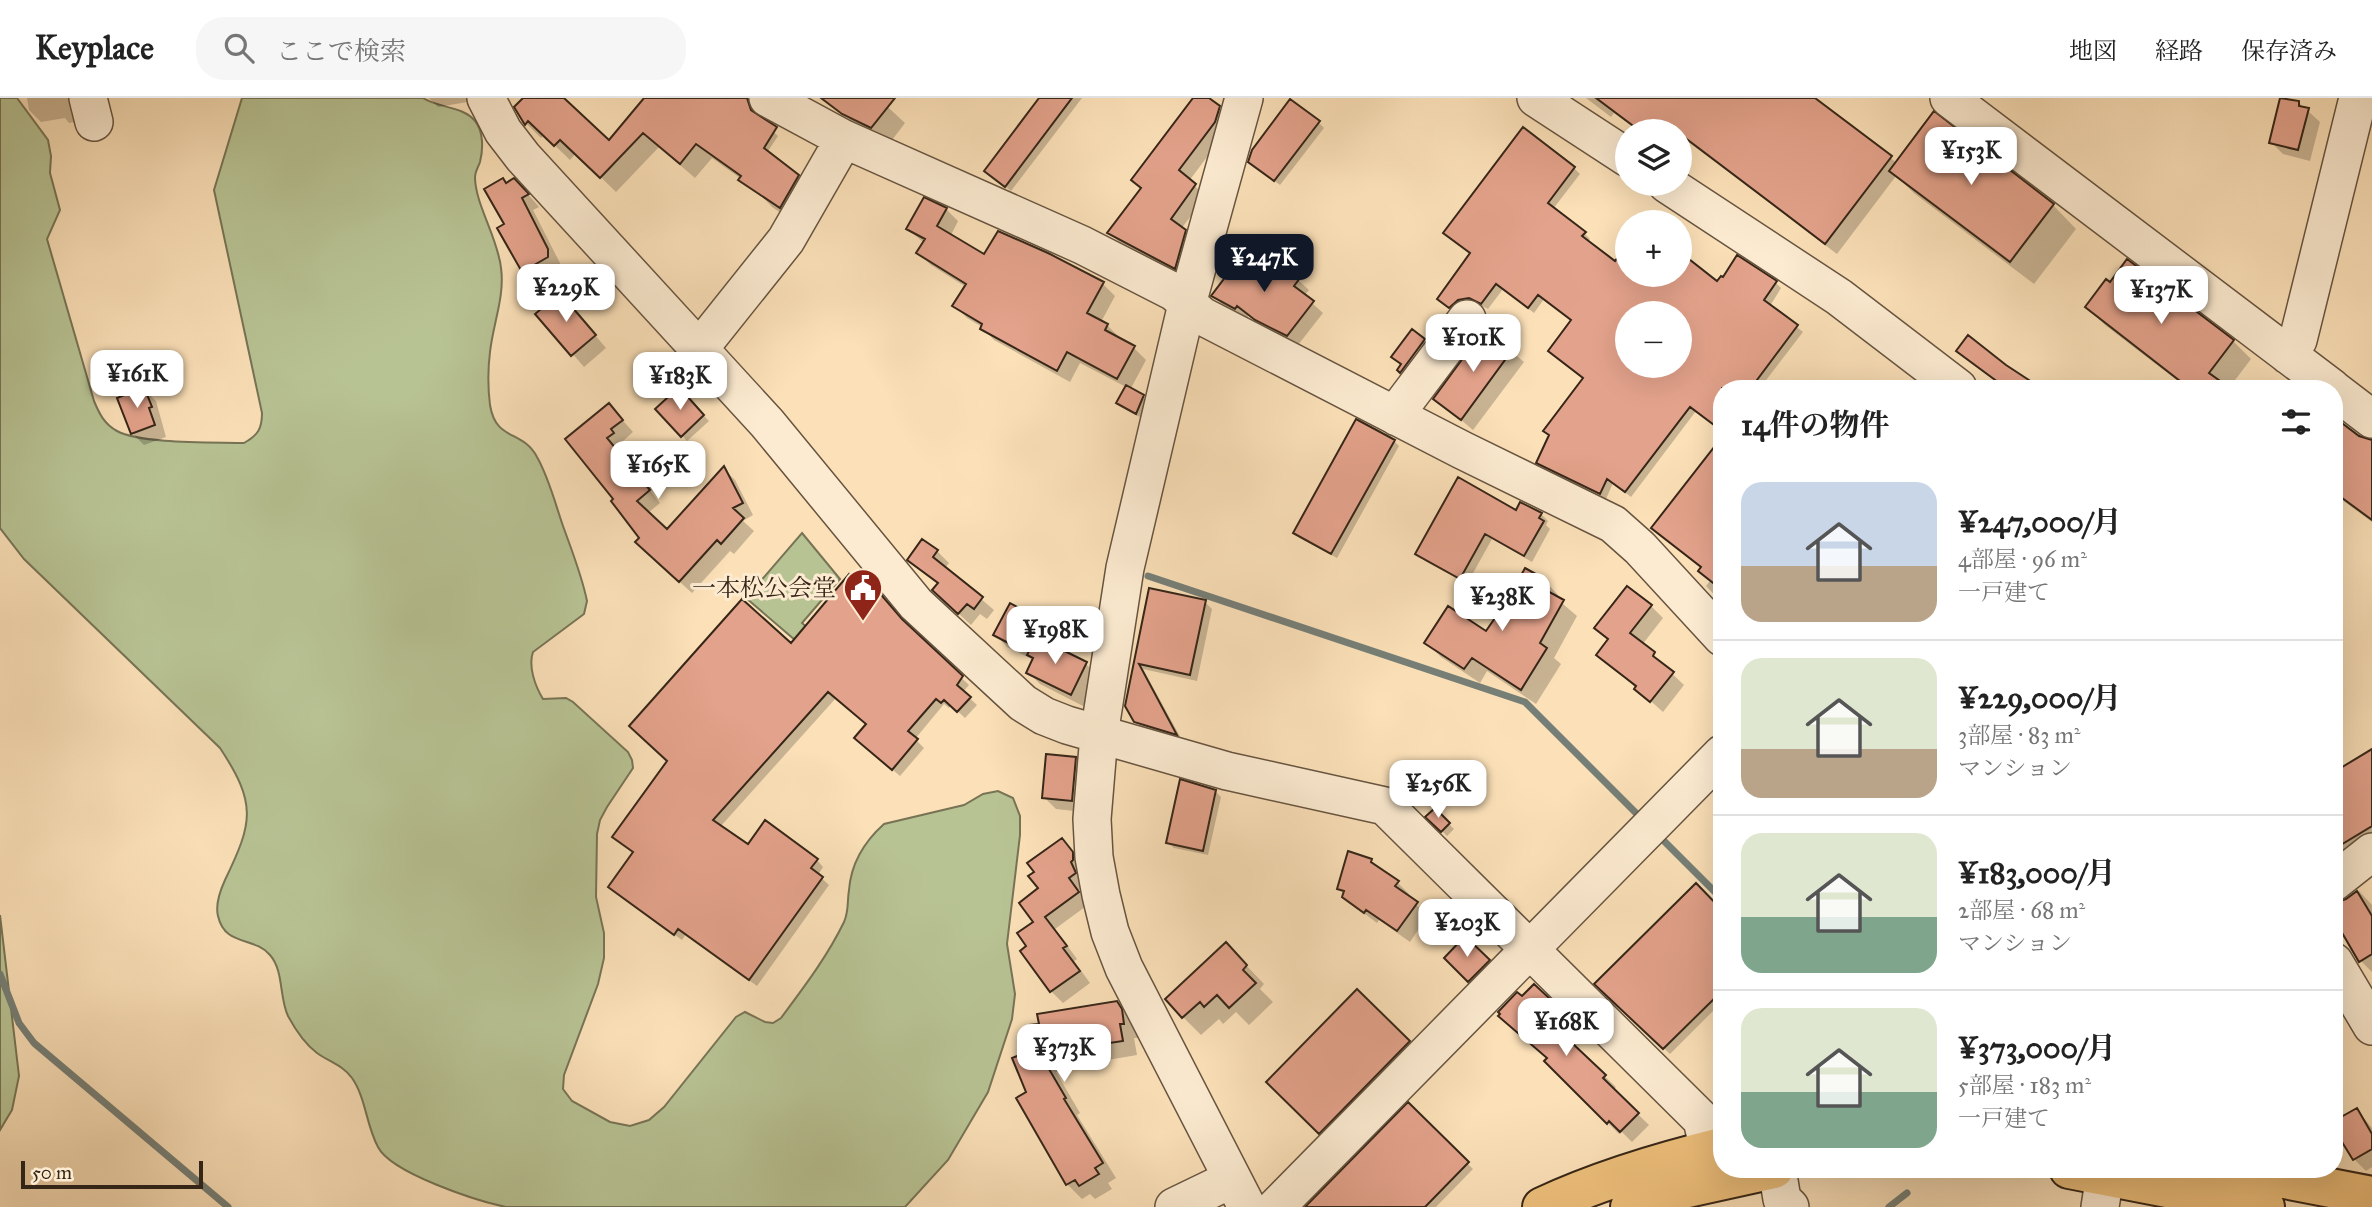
<!DOCTYPE html>
<html lang="ja">
<meta charset="utf-8">
<style>
:root{--surface:#fff;--page:#f6f6f6;--text:#222;--muted:#767676;--line:#e0e0e0;--accent:#111827}
body{margin:0;font-family:"IM FELL Great Primer","Noto Serif JP",serif;background:var(--page);color:var(--text);height:100vh;display:flex;flex-direction:column;font-size:26px;white-space:nowrap}
*{box-sizing:border-box;margin:0}
p{font-size:23px;color:var(--muted)}
.icon{flex:none;width:38px;height:38px;fill:none;stroke:currentColor;stroke-width:2;stroke-linecap:round;stroke-linejoin:round}
.map{position:relative;flex:1;overflow:hidden}
.drawer{position:absolute;left:1713px;top:282px;width:630px;height:798px;display:flex;flex-direction:column;background:var(--surface);border-radius:28px;box-shadow:0 7px 28px #0002}
.drawer>*{flex:none}
.controls{position:absolute;left:1615px;top:21px;display:grid;gap:14px}
.controls a{display:grid;place-items:center;width:77px;height:77px;border-radius:50%;background:var(--surface);box-shadow:0 7px 28px #0002;font-size:35px}
.scale{position:absolute;left:21px;bottom:18px;width:182px;box-sizing:border-box;padding-left:7px;border:4px solid #362618;border-top:0;font-size:19px;line-height:24px;white-space:nowrap;color:#362618;-webkit-text-stroke:5px #fcebd1;paint-order:stroke}
.price{position:absolute;translate:-50% -60px;padding:0 16px;border-radius:14px;background:#fff;color:#222;font-size:23px;line-height:46px;filter:drop-shadow(0 2px 4px #0008)}
.price::after{content:'';position:absolute;left:50%;top:42px;width:21px;height:16px;margin-left:-10px;background:inherit;clip-path:polygon(0 0,100% 0,50% 100%)}
.price.selected{background:var(--accent);color:#fff}
ul{padding:0;list-style:none}
li{display:flex;align-items:center;gap:21px;height:175px;padding:0 28px}
li+li{border-top:2px solid var(--line)}
li span{display:grid;place-items:center;flex:none;width:196px;height:140px;border-radius:21px;color:#555}
li>.icon{margin-inline-start:auto}
span .icon{width:84px;height:84px;fill:#fffc;stroke-width:1}
li b{font-size:30px}
h2{display:flex;justify-content:space-between;align-items:center;height:84px;padding:0 28px;font-size:30px}
header{display:flex;align-items:center;gap:42px;box-sizing:border-box;height:98px;padding:0 35px;background:var(--surface);border-bottom:2px solid var(--line)}
header strong{font-size:33px}
nav{display:flex;gap:38px;margin-inline-start:auto;font-size:24px}
.search{width:490px;height:63px;background:var(--page);display:flex;align-items:center;gap:18px;box-sizing:border-box;padding:0 24px;border-radius:28px;color:var(--muted);font-size:26px}
.map>svg:first-child{display:block}
.green{fill:#b8c394;stroke:#777456;stroke-width:2}
.shadow{fill:#0003;fill-rule:evenodd}
.lines{fill:none;stroke-linecap:round;stroke-linejoin:round}
.stream{stroke:#767f77;stroke-width:7}
.building{fill:#e3a28b;stroke:#362618;stroke-width:2;fill-rule:evenodd}
.minor-casing{stroke:#675440;stroke-width:40}
.major-casing{stroke:#362618;stroke-width:42}
.minor{stroke:#fcebd1;stroke-width:37}
.major{stroke:#eec07c;stroke-width:38}
.labels{text-anchor:middle;dominant-baseline:central;stroke-width:6;stroke-linejoin:round;paint-order:stroke}
.poi-label{font-size:24px;fill:#362618;stroke:#fcebd1;text-anchor:end}
</style>
<header>
<strong>Keyplace</strong>
<div class="search"><svg class="icon" aria-label="search" viewBox="0 0 24 24"><circle cx="10" cy="10" r="6"/><path d="M15 15l6 6"/></svg>ここで検索</div>
<nav><a>地図</a><a>経路</a><a>保存済み</a></nav>
</header>
<div class="map">
<svg width="2372" height="1109" viewBox="0 0 2372 1109">
<rect width="100%" height="100%" fill="#fbe0b8"/>
<filter id="stains"><feTurbulence type="fractalNoise" baseFrequency=".00286" numOctaves="4"/><feColorMatrix values="0 0 0 0 .2 0 0 0 0 .09 0 0 0 0 .02 0 0 0 .5 -.17"/></filter>
<radialGradient id="worn" r=".72"><stop offset=".6" stop-color="#630" stop-opacity="0"/><stop offset="1" stop-color="#630" stop-opacity=".3"/></radialGradient>
<path class="green" d="M0,0h17l31,42 3,16 -1,17 10,37 -13,29 47,162c5,12 10,23 23,30 24,13 96,11 127,12 14,-8 18,-14 18,-30l-48,-223 28,-92h181c15,10 40,8 52,23 9,11 8,29 5,41 -2,6 -5,9 -5,15 0,27 23,61 26,91 4,28 -8,56 -11,84 -2,16 -2,37 0,53 6,37 32,24 47,52 12,21 18,46 26,69 9,25 19,50 24,75l-3,13 -51,38c-5,14 2,34 10,47l23,-1 7,4 55,50 4,8 1,8 -26,39 -7,13 -3,14 -1,63 8,36v25l-6,26 -34,91 -1,14 9,12 38,21 20,4 19,-6 15,-13 72,-90 9,-5 20,10 8,1 8,-5c23,-31 46,-61 63,-96 5,-11 3,-20 5,-32 2,-26 16,-49 35,-66l80,-19 19,-11 15,-3 15,7 7,18v19l-13,109 8,50 -3,25 -24,73 -40,68 -43,47h-399c-29,-6 -115,-34 -128,-60 -12,-22 -12,-49 -26,-69 -8,-12 -24,-17 -35,-25 -12,-9 -22,-24 -29,-37 -9,-19 -4,-45 -18,-61 -16,-19 -45,-8 -52,-39 -3,-12 2,-25 7,-36 28,-58 32,-76 -5,-132l-196,-189 -24,-31z
M802,435l38,46 -38,44 11,10 -11,13 -56,-48z
M0,817l19,161 -7,34 -12,20z"/>
<path class="shadow" d="M27,0h54l-1,23 -11,2 -4,-5 -24,4 -12,-12z
M429,0h49l1,2 -41,7z
M523,0h40l46,45 37,-45h123l-8,16 2,8 15,14 -31,47 -35,-25 -17,20 -36,-31 -43,45 -40,-39 -6,7 -26,-25 -3,3 -15,-15z
M827,0h51l27,25 -16,21 -28,-14z
M1041,0h41l-71,93 -19,-15z
M1196,0h10l23,20 -4,15 -36,48 17,15 -25,33 14,13 -10,36 -65,-35 -10,-10 33,-44z
M1586,0h226l85,65 156,42 23,24 -42,55 -119,-90 -19,-18 -59,78 -150,-113 -7,9v-19h-41l-25,-18 -3,4z
M2299,5l21,19 -10,39 -27,-7 -12,-12z
M1318,24l6,6 -44,57 -24,-18z
M1574,70l6,6 -27,35 31,24 6,6 -3,3 41,33h52v-21l38,29h58l5,5 -11,18 33,26 -43,56h-38v43l-26,-20 -65,86 -18,-14 -7,16 -62,-31 -6,-6 47,-83 -12,-58 -29,-22 -10,14 -31,-24 -15,20 -12,-6 -12,2 -8,8 -11,-8zM1628,215h52v53h-52z
M798,78l18,18 -18,31 -26,-18 -17,-18z
M507,87l19,7 13,15 -6,3 27,53v6l-24,14 -12,-12 -18,-46z
M946,111l12,12 -7,14 33,22 119,27 12,12 -14,26 6,3 12,12 -1,2 16,9 12,12 -16,30 19,12 -8,16 -23,-15 8,-16 -46,-24 -10,19 -76,-42 -12,-13 -15,-9 -12,-12 11,-19 -35,-22 -13,-12 6,-10 -16,-14z
M2127,164l106,79 18,18 -22,29h-42l-82,-63 -18,-18 23,-23z
M1298,182l11,10 -5,6 19,17 -25,32 -30,-15 -19,-15 -3,4 -22,-13 -11,-10z
M571,209l35,41 -22,19 -46,-53z
M1486,232l38,32 -51,68 -37,-31z
M1412,234l24,21 -23,30 -13,-13 3,-4 -9,-9z
M1969,262l61,23 5,5h-29z
M144,291l12,12 10,36 -22,8 -12,-12z
M679,292l30,31 -22,20 -29,-32z
M609,307l24,27 -11,10 2,3 -6,6 42,52 -12,10 19,18 57,-62 11,11 18,35 -10,6 11,10 -20,23 -4,-3 -38,42 -43,-39 -7,-16 -26,-39 -48,-60z
M2334,321l24,18 14,5v80l-38,-28z
M1722,342v163l-16,-17 4,-5 -10,-10 3,-3z
M1394,343l5,5 -62,112 -37,-20 -5,-5z
M1517,414l24,2 7,7 -2,4 4,4 -18,33 -40,-23 -25,45 -42,-23 -8,-7z
M937,453l12,12 -4,5 49,42 -7,9 -7,-5 -9,11 -25,-23 -7,-17 -29,-25z
M1544,482l14,15 -2,3 21,18 -23,42 7,6 -25,40 -49,-33 -7,12 -39,-26 -15,-15 61,-9z
M1151,492l54,12 7,7 -15,72 -54,-12 39,71 -39,-11 -7,-8 -9,-16z
M864,495l42,33 63,59 -6,7 14,13 -12,13 -14,-13 -2,3 -5,-4 -29,35 9,9 -24,28 -36,-31 4,-20 -32,-27 -116,129 28,20 69,13 6,7 -5,8 11,10 -72,101 -71,-52 -4,6 -65,-47 17,-40 -20,-16 177,-192z
M1651,508l12,12 -21,27 42,40 -21,27 -64,-57 10,-14 -12,-13z
M1034,520l12,12 -6,11 46,23 12,12 -15,30 -43,-22 -12,-12 6,-12 -27,-13 -11,-12z
M2372,658v105l-38,23v-110z
M1075,661l12,12 -3,41 -28,-3 -12,-12z
M1215,693l6,6 -13,58 -34,-7 -6,-6z
M1435,712l19,19 -7,7 -19,-19z
M1062,742l22,25 2,20 -7,5 10,14 -34,25 22,30 -3,2 16,22 -27,20 -12,-12 -29,-40 7,-5 12,-57z
M1371,763l26,21 12,12 -2,3 21,18 -18,27 -31,-22 -2,3 -20,-15 -18,-19z
M2359,793l13,14v67l-11,-11 -14,-61z
M1722,806v98l-52,52 -73,-70z
M1465,841l35,34 -19,20 -35,-35z
M1244,865l20,21 -4,5 13,13 -24,23 -13,-13 -13,12 -4,-5 -18,16 -18,-18z
M1534,888l25,25 -11,11 68,65 -3,3 36,35 -17,17 -10,-10 -3,2 -73,-73 3,-2 -27,-60z
M1357,893l57,57 -89,90 -57,-56z
M1117,905l15,15 4,8 2,12h-4l3,17 -47,8v3l-34,6 24,41 -3,2 39,63 -8,5 4,6 -17,10 -5,-5 -8,5 -15,-15 -39,-92 8,-42z
M1408,1007l65,64 -37,38h-128z
M2357,1012l15,18v39l-6,4 -12,-12z"/>
<g class="lines">
<path class="stream" d="M1148,478l377,126 117,117
M1658,737l64,64
M0,876l19,49 15,20 194,164
M1889,1109l18,-14"/>
</g>
<path class="building" d="M523,0h41l45,42 35,-42h103l4,12 26,17 -13,21 35,27 -19,33 -42,-28 3,-4 -45,-32 -16,20 -37,-31 -43,45 -40,-38 -6,6 -26,-25 -3,4 -11,-18z
M821,0h74l-24,30 -29,-14z
M1039,0h33l-67,89 -21,-16z
M1193,0h16l11,8 -5,16 -36,48 17,14 -25,35 15,11 -11,39 -68,-36 34,-45 -10,-8z
M1596,0h219l77,58 -67,88 -145,-110v-3h-40z
M2280,0l19,3v5l10,2 -11,42 -29,-7z
M1290,1l30,22 -46,60 -26,-19 4,-12z
M1934,13l120,93 -44,58 -121,-91z
M1523,29l52,40 -27,36 38,29 -4,4 33,25 13,-16v30h52v-23l37,29 4,-5 2,1 14,-22 40,26 -13,19 34,25 -47,63h-29v43l-32,-24 -65,85 -18,-13 -7,15 -64,-31 13,-28 -6,-4 40,-53 -35,-27 23,-31 -33,-25 -10,13 -32,-24 -15,20 -12,-6 -11,2 -9,8 -12,-9 33,-46 -27,-20zM1628,215h52v53h-52z
M503,80l3,5 8,-5 15,16 -7,4 26,51v8l-26,15 -25,-44 7,-4 -20,-35z
M924,99l23,11 -10,18 47,28 14,-23 50,22 56,29 -17,31 21,11 -3,6 30,16 -18,33 -50,-27 -10,19 -77,-42 2,-5 -30,-18 14,-22 -50,-31 9,-14 -19,-10z
M1245,153l28,21 6,-9 21,15 -6,8 20,15 -27,35 -32,-16 -18,-14 -2,3 -24,-13z
M2127,161l107,81 -25,33 21,15h-41l-104,-81 21,-28 4,3z
M560,195l36,42 -25,21 -36,-42z
M1485,230l28,21 -52,71 -28,-21z
M1412,231l13,10 -25,34 -3,-3 4,-6 -10,-7z
M1968,237l38,30 35,23h-35l-50,-37z
M1126,287l18,10 -8,19 -20,-11z
M144,289l8,20 -3,1 6,17 -24,9 -14,-36z
M679,289l25,28 -23,22 -26,-28z
M609,305l14,17 -12,9 3,4 -7,5 43,52 -13,11 30,28 57,-63 19,37 -10,5 11,10 -23,26 -4,-4 -38,42 -44,-40 4,-4 -28,-37 2,-2 -48,-60z
M2334,319l25,19 13,4v80l-38,-28z
M1356,321l39,21 -64,114 -38,-21z
M1722,339v153l-24,-19 3,-4 -50,-39z
M1458,379l58,33 4,-8 22,11 -3,5 5,3 -20,35 -39,-22 -25,45 -45,-25z
M922,441l16,11 -5,7 50,40 -9,12 -7,-5 -9,10 -26,-24 6,-7 -31,-23z
M1525,470l20,11 -5,8 24,13 -24,43 7,5 -26,42 -49,-32 -8,11 -40,-26 24,-37 38,25 11,-16 2,1z
M849,476l14,17 8,-8 31,36 61,57 -6,9 14,12 -14,15 -13,-12 -3,3 -5,-4 -28,32 10,8 -26,31 -38,-32 12,-14 -38,-32 -115,128 35,24 17,-24 53,39 -7,9 12,9 -74,103 -71,-51 -4,6 -66,-48 25,-35 -21,-15 55,-76 -38,-35 113,-127 49,44z
M1627,488l25,19 -22,28 25,19 -2,4 21,16 -24,30 -16,-13 2,-3 -40,-31 12,-16 -14,-11z
M1149,490l57,12 -16,75 -51,-11 38,71 -43,-13 -9,-16z
M1010,505l25,14 -17,31 -25,-13z
M1036,539l51,25 -16,33 -45,-22 7,-15 -6,-3z
M2372,651v77l-38,23v-77z
M1046,656l30,3 -4,44 -30,-3z
M1180,681l36,11 -13,61 -37,-8z
M1435,710l15,15 -9,9 -16,-15z
M1062,740l11,14v8l-2,2 5,11 -7,5 10,14 -34,25 22,29 -4,2 17,23 -30,21 -30,-41 6,-5 -9,-13 16,-11 -14,-19 19,-15 -10,-12 6,-4 -7,-9z
M1348,753l24,8 -1,3 28,19 -4,5 23,16 -21,29 -31,-21 -2,3 -22,-16 2,-6 -7,-2z
M1696,785l26,27v81l-59,58 -69,-65z
M2357,793l15,25v38l-13,8 -25,-43v-16l12,-4z
M1465,838l25,24 -22,22 -24,-24z
M1226,844l21,23 -4,5 13,13 -27,25 -12,-13 -13,12 -4,-5 -18,16 -17,-19z
M1534,886l15,14 -12,12 69,65 -3,3 36,35 -19,19 -11,-11 -2,3 -63,-63 3,-3 -49,-42 2,-2 -2,-2 19,-20 5,4z
M1357,891l53,52 -91,93 -53,-52z
M1117,903l5,8 2,15h-4l3,17 -47,7v4l-34,5 24,41 -2,1 39,64 -8,5 4,6 -20,12 -4,-6 -9,5 -50,-87 10,-6 -14,-34 22,-9 -4,-24 9,-1 -2,-10z
M1408,1004l61,60 -44,45h-120z
M2357,1010l15,26v15l-19,11 -19,-31v-8z"/>
<g class="lines">
<g class="minor-casing">
<path id="minor" d="M88,0l6,24
M486,0l17,33 20,26 244,266 149,181 107,99 21,13 23,9 160,46 158,35 317,314 7,30
M768,0l76,41 238,106 92,47 28,24 260,134 151,74 27,24 82,89
M1244,0l-57,206 -62,264 -26,167 -7,84 2,38 7,38 9,37 14,36 123,239
M1536,0l92,60
M1949,0l383,290
M1667,86l172,113 119,91
M699,251l87,-109 58,-101
M2288,257l10,-15 60,-242
M2334,292l38,29
M1397,319l6,-13 64,-85
M2334,784l38,-30
M2334,864l38,64
M1777,1071l5,30 8,8
M1174,1109l58,-28
M1276,1109l446,-453
M2100,1109l5,-32"/>
</g>
<g class="major-casing">
<path id="major" d="M2069,1071l196,38
M2233,1071l139,27
M1542,1109c58,-27 118,-45 180,-60
M1630,1109l44,-16 100,-22"/>
</g>
<use href="#minor" class="minor"/>
<use href="#major" class="major"/>
</g>
<defs>
<g id="civic-pin" transform="scale(2.0125)"><path d="M0 17L-7.5 6A9.5 9.5 0 1 1 7.5 6Z" fill="#8f2418" stroke="#fcebd1"/><path d="M-.6-6.5H3V-4.5H.6V-3L4-1V1h2V6H-6V1h2V-1L-.6-3ZM-1.2 2.5V6h2.4V2.5Z" fill="#fff"/></g>
</defs>
<g fill-rule="evenodd">
<use href="#civic-pin" x="863" y="490"/>
</g>
<g class="labels">
<g class="poi-label">
<text x="836" y="490">一本松公会堂</text>
</g>
</g>
<rect width="100%" height="100%" filter="url(#stains)"/>
<rect width="100%" height="100%" fill="url(#worn)"/>
</svg>
<div class="controls">
<a><svg class="icon" aria-label="layers" viewBox="0 0 24 24"><path d="M12 4l9 5-9 5-9-5zM3 14l9 5 9-5"/></svg></a>
<a>+</a>
<a>−</a>
</div>
<div class="scale">50 m</div>
<b class="price" style="left:1971px;top:89px">¥153K</b>
<b class="price selected" style="left:1264px;top:196px">¥247K</b>
<b class="price" style="left:566px;top:226px">¥229K</b>
<b class="price" style="left:2161px;top:228px">¥137K</b>
<b class="price" style="left:1473px;top:276px">¥101K</b>
<b class="price" style="left:137px;top:312px">¥161K</b>
<b class="price" style="left:680px;top:314px">¥183K</b>
<b class="price" style="left:658px;top:403px">¥165K</b>
<b class="price" style="left:1502px;top:535px">¥238K</b>
<b class="price" style="left:1055px;top:568px">¥198K</b>
<b class="price" style="left:1438px;top:722px">¥256K</b>
<b class="price" style="left:1467px;top:861px">¥203K</b>
<b class="price" style="left:1566px;top:960px">¥168K</b>
<b class="price" style="left:1064px;top:986px">¥373K</b>
<section class="drawer">
<h2>14件の物件<svg class="icon" aria-label="filters" viewBox="0 0 24 24"><path d="M4 7h16M4 17h16"/><circle cx="9" cy="7" r="2"/><circle cx="15" cy="17" r="2"/></svg></h2>
<ul>
<li><span style="background:linear-gradient(#c9d6e8 60%,#b9a48a 0)"><svg class="icon" aria-label="home" viewBox="0 0 24 24"><path d="M3 11l9-7 9 7M6 9v11h12V9"/></svg></span><div><b>¥247,000/月</b><p>4部屋 · 96 m²</p><p>一戸建て</p></div></li>
<li><span style="background:linear-gradient(#dfe7d0 65%,#b9a48a 0)"><svg class="icon" aria-label="home" viewBox="0 0 24 24"><path d="M3 11l9-7 9 7M6 9v11h12V9"/></svg></span><div><b>¥229,000/月</b><p>3部屋 · 83 m²</p><p>マンション</p></div></li>
<li><span style="background:linear-gradient(#dfe7d0 60%,#7fa58c 0)"><svg class="icon" aria-label="home" viewBox="0 0 24 24"><path d="M3 11l9-7 9 7M6 9v11h12V9"/></svg></span><div><b>¥183,000/月</b><p>2部屋 · 68 m²</p><p>マンション</p></div></li>
<li><span style="background:linear-gradient(#dfe7d0 60%,#7fa58c 0)"><svg class="icon" aria-label="home" viewBox="0 0 24 24"><path d="M3 11l9-7 9 7M6 9v11h12V9"/></svg></span><div><b>¥373,000/月</b><p>5部屋 · 183 m²</p><p>一戸建て</p></div></li>
</ul>
</section>
</div>
